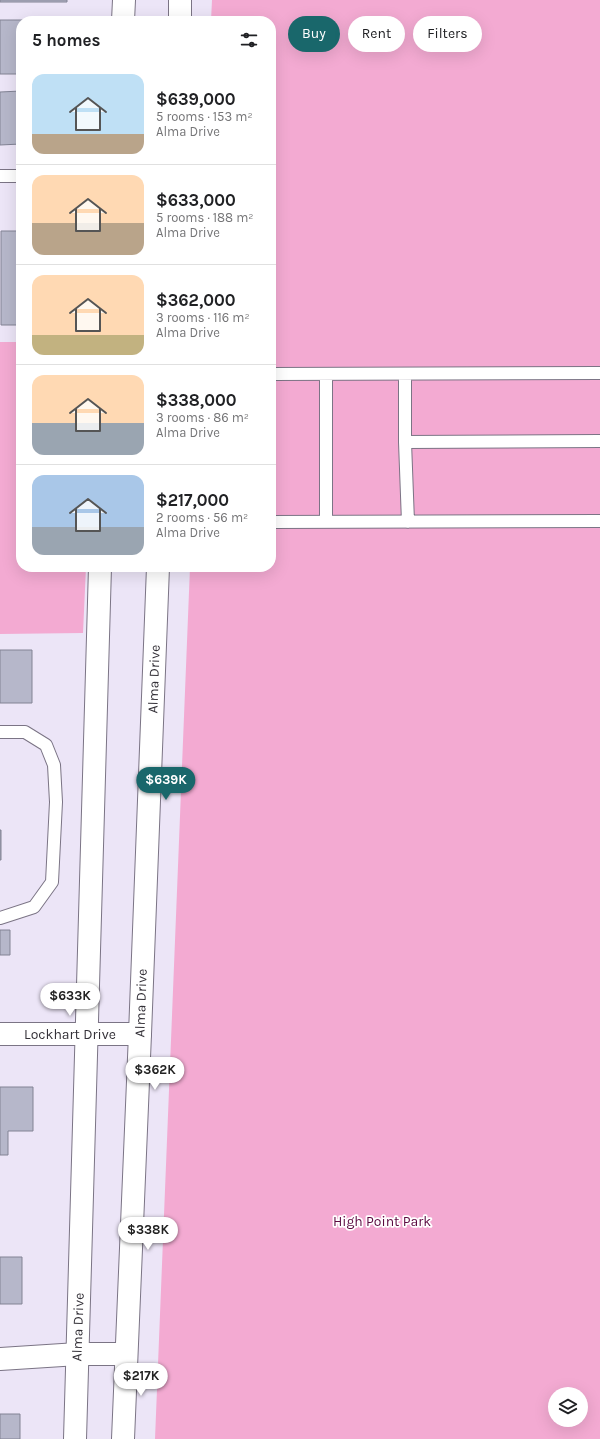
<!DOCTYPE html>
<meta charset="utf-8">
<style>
:root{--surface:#fff;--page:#f2f2f2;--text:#202124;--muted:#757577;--line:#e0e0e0;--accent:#19676b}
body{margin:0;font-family:Karla,sans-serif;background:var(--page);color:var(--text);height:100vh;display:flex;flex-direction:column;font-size:15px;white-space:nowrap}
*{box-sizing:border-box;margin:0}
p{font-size:13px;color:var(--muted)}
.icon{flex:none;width:22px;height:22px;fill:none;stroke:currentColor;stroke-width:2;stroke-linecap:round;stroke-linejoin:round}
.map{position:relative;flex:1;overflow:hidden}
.panel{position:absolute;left:16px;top:16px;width:260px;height:556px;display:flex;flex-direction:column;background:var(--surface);border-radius:16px;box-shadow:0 4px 16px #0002}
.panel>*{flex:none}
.hud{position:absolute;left:288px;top:16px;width:252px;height:36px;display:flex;gap:8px}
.fabs{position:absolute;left:548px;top:1387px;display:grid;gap:8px}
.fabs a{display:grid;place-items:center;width:40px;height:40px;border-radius:50%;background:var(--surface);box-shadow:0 4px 16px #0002;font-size:20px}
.price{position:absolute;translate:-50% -34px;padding:0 9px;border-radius:14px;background:#fff;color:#222;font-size:13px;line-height:26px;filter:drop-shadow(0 1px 2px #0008)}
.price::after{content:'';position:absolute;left:50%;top:24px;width:12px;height:9px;margin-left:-6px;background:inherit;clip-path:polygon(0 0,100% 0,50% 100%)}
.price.active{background:var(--accent);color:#fff}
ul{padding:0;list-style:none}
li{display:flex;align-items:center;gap:12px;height:100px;padding:0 16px}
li+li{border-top:1px solid var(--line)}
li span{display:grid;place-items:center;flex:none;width:112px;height:80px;border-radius:12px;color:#555}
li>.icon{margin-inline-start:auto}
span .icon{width:48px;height:48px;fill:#fffc;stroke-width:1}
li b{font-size:17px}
h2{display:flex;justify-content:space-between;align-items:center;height:48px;padding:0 16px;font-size:17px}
.pill{padding:0 14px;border-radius:18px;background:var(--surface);box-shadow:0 4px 16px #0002;font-size:14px;line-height:36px}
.pill.active{background:var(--accent);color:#fff}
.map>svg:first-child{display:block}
.green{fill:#f3aad2;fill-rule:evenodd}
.building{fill:#b6b7ca;stroke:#828394}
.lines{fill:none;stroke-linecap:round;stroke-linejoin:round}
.service-casing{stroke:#7b7485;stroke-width:14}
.minor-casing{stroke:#7b7485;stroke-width:24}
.secondary-casing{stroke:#7b7485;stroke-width:24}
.service{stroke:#fff;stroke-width:12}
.minor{stroke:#fff;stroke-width:22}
.secondary{stroke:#fff;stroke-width:22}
.labels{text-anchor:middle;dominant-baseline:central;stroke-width:3.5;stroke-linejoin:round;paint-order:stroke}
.street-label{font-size:14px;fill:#343138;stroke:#fff}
.park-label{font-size:14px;fill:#5b0940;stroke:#fff}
</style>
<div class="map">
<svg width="600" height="1439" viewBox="0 0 600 1439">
<rect width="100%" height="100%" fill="#ece5f7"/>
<path class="green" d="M212,0h388v1439h-445l35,-872h81v-546h-60zM555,1394h26v26h-26z
M0,342h21v225h65l-3,66 -83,1z"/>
<path class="building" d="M0,0h67v2h-67z
M0,20h66v1h-45v53h-21z
M21,91v53l-21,1v-53z
M1,231h20v94h-20z
M0,650h32v53h-32z
M0,830h1v30h-1z
M0,930h10v25h-10z
M0,1087h33v44h-25v24h-8z
M0,1257h22v47h-22z
M0,1414h20v25h-20z"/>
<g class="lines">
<g class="service-casing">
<path id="service" d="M0,176h21
M271,374l329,-1
M326,374v148
M405,374v68l3,80
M405,442l195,-1
M271,522l329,-1
M0,732h25l21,13 8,20 2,37 -4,80 -18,25 -34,11"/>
</g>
<g class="minor-casing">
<path id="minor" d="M0,1034h140
M0,1359l78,-5h48"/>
</g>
<g class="secondary-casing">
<path id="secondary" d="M123,21l1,-21
M180,21v-21
M75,1439l25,-872
M123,1439l17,-405 18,-467"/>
</g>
<use href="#service" class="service"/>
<use href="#minor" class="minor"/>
<use href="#secondary" class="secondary"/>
</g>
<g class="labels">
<g class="street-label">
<text transform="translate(154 679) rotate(-88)">Alma Drive</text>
<text transform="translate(141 1003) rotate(-88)">Alma Drive</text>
<text x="70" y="1034">Lockhart Drive</text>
<text transform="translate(78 1327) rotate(-88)">Alma Drive</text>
</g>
<g class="park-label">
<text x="382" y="1221">High Point Park</text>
</g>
</g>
</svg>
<div class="fabs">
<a><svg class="icon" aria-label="layers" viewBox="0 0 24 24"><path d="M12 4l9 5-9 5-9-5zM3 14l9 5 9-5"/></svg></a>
</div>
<b class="price active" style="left:166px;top:801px">$639K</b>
<b class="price" style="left:70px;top:1017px">$633K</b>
<b class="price" style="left:155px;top:1091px">$362K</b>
<b class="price" style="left:148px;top:1251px">$338K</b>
<b class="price" style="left:141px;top:1397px">$217K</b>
<div class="hud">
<a class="pill active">Buy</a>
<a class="pill">Rent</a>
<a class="pill">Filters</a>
</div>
<section class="panel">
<h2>5 homes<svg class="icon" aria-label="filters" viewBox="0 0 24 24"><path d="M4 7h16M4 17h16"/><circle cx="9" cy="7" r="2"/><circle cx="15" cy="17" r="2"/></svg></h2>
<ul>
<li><span style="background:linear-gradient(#bfe0f5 75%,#b9a48a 0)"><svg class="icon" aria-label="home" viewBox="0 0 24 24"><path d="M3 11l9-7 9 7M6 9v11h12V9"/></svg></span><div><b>$639,000</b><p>5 rooms · 153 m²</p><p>Alma Drive</p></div></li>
<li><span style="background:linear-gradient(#ffd9b3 60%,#b9a48a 0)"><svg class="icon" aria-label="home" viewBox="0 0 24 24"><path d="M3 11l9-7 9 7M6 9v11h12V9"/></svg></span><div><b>$633,000</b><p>5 rooms · 188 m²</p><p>Alma Drive</p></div></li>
<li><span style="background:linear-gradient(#ffd9b3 75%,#c2b280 0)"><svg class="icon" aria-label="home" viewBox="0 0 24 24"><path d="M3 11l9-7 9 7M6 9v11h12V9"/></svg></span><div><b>$362,000</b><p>3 rooms · 116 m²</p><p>Alma Drive</p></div></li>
<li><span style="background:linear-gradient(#ffd9b3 60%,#9aa5b1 0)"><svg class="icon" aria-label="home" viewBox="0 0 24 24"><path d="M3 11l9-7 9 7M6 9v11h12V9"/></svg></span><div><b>$338,000</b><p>3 rooms · 86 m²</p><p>Alma Drive</p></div></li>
<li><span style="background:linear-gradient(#a9c7e8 65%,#9aa5b1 0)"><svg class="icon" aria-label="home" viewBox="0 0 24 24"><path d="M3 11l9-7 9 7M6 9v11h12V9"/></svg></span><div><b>$217,000</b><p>2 rooms · 56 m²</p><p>Alma Drive</p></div></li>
</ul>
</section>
</div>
